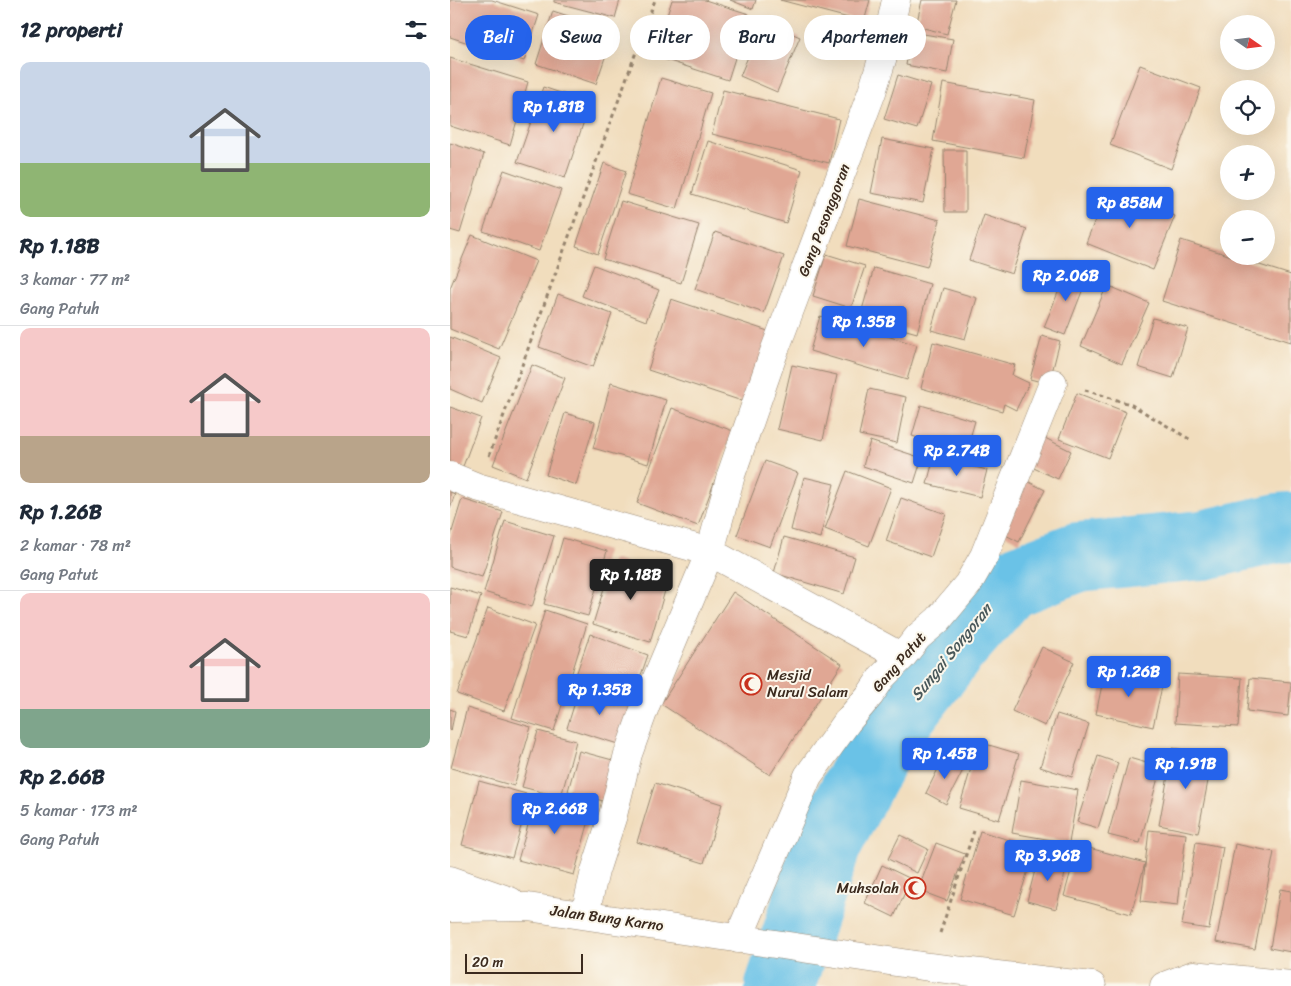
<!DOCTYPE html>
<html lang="id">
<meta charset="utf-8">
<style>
:root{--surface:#fff;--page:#f2f2f3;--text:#1f2937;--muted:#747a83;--line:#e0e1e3;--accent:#2563eb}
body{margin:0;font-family:Sriracha,sans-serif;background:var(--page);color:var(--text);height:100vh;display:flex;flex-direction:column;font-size:19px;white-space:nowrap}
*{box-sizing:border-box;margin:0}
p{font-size:16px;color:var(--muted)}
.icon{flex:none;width:28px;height:28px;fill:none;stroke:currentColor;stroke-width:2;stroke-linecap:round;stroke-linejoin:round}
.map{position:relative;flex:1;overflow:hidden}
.panel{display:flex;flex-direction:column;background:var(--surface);width:450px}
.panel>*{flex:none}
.guide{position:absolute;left:15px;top:15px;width:475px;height:45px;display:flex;gap:10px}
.needle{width:32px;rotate:104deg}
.buttons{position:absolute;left:770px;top:15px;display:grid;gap:10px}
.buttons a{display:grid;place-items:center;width:55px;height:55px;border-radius:50%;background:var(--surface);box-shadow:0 5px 20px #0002;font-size:25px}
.scale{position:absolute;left:15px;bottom:12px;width:118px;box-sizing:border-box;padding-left:5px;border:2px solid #3b2a1e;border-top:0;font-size:14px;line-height:18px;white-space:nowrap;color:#3b2a1e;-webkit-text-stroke:4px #fbf7ec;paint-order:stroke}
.price{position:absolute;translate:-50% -42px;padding:0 11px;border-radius:5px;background:var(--accent);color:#fff;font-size:16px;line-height:32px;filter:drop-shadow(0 1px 2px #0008)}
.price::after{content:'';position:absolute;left:50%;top:30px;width:15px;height:11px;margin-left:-8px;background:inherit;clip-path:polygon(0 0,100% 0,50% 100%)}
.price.current{background:#222;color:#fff}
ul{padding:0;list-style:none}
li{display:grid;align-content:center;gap:10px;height:265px;padding:0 20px}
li+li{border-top:1px solid var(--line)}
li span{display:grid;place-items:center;height:155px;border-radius:10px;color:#555}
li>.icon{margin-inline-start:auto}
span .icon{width:90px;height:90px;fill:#fffc;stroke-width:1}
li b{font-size:21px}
h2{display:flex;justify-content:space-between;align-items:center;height:60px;padding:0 20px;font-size:21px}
.chip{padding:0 18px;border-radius:22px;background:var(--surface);box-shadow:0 5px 20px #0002;font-size:18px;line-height:45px}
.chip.current{background:var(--accent);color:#fff}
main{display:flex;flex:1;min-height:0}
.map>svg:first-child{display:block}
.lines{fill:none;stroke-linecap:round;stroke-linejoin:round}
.river{stroke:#6ac2e7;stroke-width:70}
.building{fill:#e0a794}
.minor-casing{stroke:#96846e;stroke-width:29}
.major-casing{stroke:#96846e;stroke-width:29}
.path{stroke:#96846e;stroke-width:3;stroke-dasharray:4 4;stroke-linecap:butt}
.minor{stroke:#fff;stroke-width:28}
.major{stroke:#fff;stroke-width:28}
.labels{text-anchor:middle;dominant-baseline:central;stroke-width:4;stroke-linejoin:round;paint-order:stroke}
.street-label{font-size:15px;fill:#3b2a1e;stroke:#fbf7ec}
.poi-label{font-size:15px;fill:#3b2a1e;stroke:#fbf7ec;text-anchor:start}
.water-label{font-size:16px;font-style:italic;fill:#49585a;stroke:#fbf7ec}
</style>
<main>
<section class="panel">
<h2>12 properti<svg class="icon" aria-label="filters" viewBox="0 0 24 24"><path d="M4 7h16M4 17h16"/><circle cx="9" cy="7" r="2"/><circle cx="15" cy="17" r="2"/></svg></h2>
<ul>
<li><span style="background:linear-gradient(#c9d6e8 65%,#8fb573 0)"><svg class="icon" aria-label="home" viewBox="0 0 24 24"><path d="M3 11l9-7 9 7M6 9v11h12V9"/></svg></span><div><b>Rp 1.18B</b><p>3 kamar · 77 m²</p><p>Gang Patuh</p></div></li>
<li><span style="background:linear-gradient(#f6c9c9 70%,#b9a48a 0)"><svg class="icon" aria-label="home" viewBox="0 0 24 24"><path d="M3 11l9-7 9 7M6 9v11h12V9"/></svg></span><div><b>Rp 1.26B</b><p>2 kamar · 78 m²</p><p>Gang Patut</p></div></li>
<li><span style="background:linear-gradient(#f6c9c9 75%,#7fa58c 0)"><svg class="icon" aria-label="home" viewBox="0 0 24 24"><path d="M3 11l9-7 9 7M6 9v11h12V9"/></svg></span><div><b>Rp 2.66B</b><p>5 kamar · 173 m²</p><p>Gang Patuh</p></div></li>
</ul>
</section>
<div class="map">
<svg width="841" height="986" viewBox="0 0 841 986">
<rect width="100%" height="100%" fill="#fbf7ec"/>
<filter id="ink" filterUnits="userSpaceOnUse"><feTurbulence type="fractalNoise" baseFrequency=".02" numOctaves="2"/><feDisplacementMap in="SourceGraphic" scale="10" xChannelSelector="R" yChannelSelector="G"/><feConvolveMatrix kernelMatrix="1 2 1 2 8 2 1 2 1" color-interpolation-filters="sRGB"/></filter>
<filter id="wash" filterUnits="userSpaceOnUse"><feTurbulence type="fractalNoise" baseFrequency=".0096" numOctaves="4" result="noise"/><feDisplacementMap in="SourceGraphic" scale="20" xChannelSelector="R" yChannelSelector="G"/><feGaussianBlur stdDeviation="1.12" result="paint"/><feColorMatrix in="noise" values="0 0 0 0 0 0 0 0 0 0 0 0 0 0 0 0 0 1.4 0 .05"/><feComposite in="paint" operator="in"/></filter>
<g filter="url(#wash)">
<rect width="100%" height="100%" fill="#f1ddbd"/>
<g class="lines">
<path class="river" d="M330,986l47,-143 56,-105 69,-90 56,-64 70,-27 125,-12 76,-17 12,-1"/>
</g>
<g id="blocks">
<path class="building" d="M0,0h42l47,15 -15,46 -74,-24z
M104,0h66l-5,18 -61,-16z
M222,0h33l44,14 -21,66 -74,-24z
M280,0h26l-3,9z
M330,0h90l-6,22z
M472,0h34l-9,34 -31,-8z
M103,11l61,20 -18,53 -60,-20z
M313,21l37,16 -23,55 -37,-16z
M462,32l41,7 -6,34 -41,-8z
M0,58l78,24 -18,63 -60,-19z
M690,65l61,23 -30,81 -61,-24z
M448,75l33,10 -14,44 -33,-10z
M211,78l50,15 -34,116 -50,-15z
M493,83l92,17 -11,58 -91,-17z
M93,87l47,16 -25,75 -48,-16z
M273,90l116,29 -10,44 -117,-29z
M432,139l52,10 -11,54 -52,-10z
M258,141l94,29 -16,53 -94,-29z
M0,143l34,11 -24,79 -10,-3z
M494,150h22v62h-21z
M154,163l22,8 -28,83 -22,-8z
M54,170l57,20 -22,61 -56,-20z
M657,189l68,27 -22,54 -67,-27z
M409,199l81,21 -13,47 -80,-21z
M171,201l78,24 -18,58 -78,-24z
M534,215l43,14 -15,45 -43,-14z
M265,232l69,24 -20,57 -69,-24z
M22,235l64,26 -37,88 -49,-20v-41z
M731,240l110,35v67l-129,-41z
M376,254l39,12 -14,42 -38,-12z
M144,265l65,25 -13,31 -64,-25z
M424,268l56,16 -13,49 -57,-16z
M618,268l20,8 -23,59 -21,-8z
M657,285l42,18 -27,61 -41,-18z
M493,288l34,10 -12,41 -34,-9z
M108,294l54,20 -19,53 -54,-20z
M221,299l100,33 -23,71 -100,-33z
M370,316l97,29 -10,35 -97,-29z
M703,318l35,10 -15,50 -35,-11z
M592,336l18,5 -11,43 -19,-5z
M0,337l51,21 -19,45 -32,-14z
M483,342l82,23 -3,10 17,8 -13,27 -12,-6 -2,7 -81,-23z
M82,365l33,13 -39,100 -33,-13z
M342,365l45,10 -14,65 -46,-11z
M161,383l55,17 -18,64 -55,-16z
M419,389l37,8 -9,46 -38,-8z
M627,393l49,19 -18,46 -49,-19z
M471,405l54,16 -9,31 -54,-16z
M0,407l31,11 -19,51 -12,-5z
M222,408l61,23 -35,95 -61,-23z
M115,413l30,9 -19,63 -30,-10z
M591,436l30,15 -13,28 -31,-14z
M420,441l52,17 -8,25 -51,-17z
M484,457l53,13 -7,27 -53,-13z
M315,461l33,12 -28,74 -33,-12z
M397,471l44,17 -22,58 -44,-17z
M354,477l30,7 -14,54 -29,-8z
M573,479l22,11 -26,52 -23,-12z
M0,492l5,2 -5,14z
M451,498l45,16 -15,43 -45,-16z
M12,499l41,13 -21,65 -32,-10v-29z
M55,521l49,15 -22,71 -48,-15z
M334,537l71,20 -11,37 -70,-21z
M113,538l44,13 -19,65 -44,-12z
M163,559l56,18 -19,65 -57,-18z
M0,587l31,9 -13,40 -18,-5z
M283,592l109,72 -72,111 -109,-71z
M38,608l47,17 -31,86 -47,-17z
M95,610l42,14 -33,107 -42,-13z
M140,634l58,21 -14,40 -58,-20z
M592,647l32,15 -29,64 -33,-15z
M655,670l58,12 -10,45 -57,-13z
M728,674l64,4 -4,49 -63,-4z
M800,678l41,4 -3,34 -41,-5z
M130,686l54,18 -13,41 -54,-17z
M17,708l64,19 -17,59 -63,-18z
M0,709l5,2 -4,20 -1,-1z
M607,714l32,10 -17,53 -32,-10z
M88,731l38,10 -15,56 -39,-10z
M529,742l40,12 -20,66 -40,-12z
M723,748l40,7 -15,78 -39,-8z
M129,751l41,11 -10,41 -42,-12z
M648,756l20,7 -20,65 -21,-6z
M494,757l20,11 -18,36 -20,-11z
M679,758l32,9 -21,76 -32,-8z
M571,780l57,10 -9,53 -57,-10z
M29,781l51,14 -18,63 -50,-13z
M205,783l67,21 -18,59 -67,-21z
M87,794l55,16 -18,65 -56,-15z
M699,830l37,4 -8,71 -37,-4z
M530,831l55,17 -21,67 -54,-16z
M450,835l28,14 -11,24 -29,-14z
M746,842l27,5 -14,82 -27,-4z
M486,843l29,11 -18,47 -29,-11z
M785,844l39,8 -19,97 -39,-7z
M628,845l67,18 -14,51 -67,-18z
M589,855l29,7 -12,47 -29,-8z
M432,865l29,14 -17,38 -29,-14z
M830,889l11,2v61l-21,-4z"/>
</g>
</g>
<g filter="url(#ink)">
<use href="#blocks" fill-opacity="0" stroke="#96846e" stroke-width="1"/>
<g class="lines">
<g class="minor-casing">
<path id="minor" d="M0,476l27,11 233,65 192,105
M135,914l10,-43 18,-56 15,-61 18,-50 64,-152 21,-77 43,-123 98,-260 13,-42 11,-50
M288,939l70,-163 39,-54 23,-27 12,-18 20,-20 16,-20 20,-17 30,-36 16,-28 69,-173"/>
</g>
<g class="major-casing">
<path id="major" d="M0,880l60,21
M0,908l78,-1 401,60 163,19
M714,986l29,-11 98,10"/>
</g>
<path class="path" d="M635,390l45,14 61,36
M39,456l166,-456
M490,933l34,-102"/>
<use href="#minor" class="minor"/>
<use href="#major" class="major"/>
</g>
</g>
<defs>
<g id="mosque-ring" transform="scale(1.125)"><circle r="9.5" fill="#fbf7ec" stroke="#c8321e" stroke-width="1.5"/><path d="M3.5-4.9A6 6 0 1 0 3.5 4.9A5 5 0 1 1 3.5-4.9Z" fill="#c8321e"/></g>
</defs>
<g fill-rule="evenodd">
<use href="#mosque-ring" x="301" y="684"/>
<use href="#mosque-ring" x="465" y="888"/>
</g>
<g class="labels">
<g class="street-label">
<text transform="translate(374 220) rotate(-69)">Gang Pesonggoran</text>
<text transform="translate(449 662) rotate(-49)">Gang Patut</text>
<text transform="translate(157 918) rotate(8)">Jalan Bung Karno</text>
</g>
<g class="poi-label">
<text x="317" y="675">Mesjid<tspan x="317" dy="17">Nurul Salam</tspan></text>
<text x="449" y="888" text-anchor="end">Muhsolah</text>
</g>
<g class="water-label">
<text transform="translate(501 652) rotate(-51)">Sungai Songoran</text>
</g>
</g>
</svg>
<div class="buttons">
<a><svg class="needle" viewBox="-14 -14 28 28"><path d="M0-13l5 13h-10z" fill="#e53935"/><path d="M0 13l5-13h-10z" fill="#747a83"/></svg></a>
<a><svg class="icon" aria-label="locate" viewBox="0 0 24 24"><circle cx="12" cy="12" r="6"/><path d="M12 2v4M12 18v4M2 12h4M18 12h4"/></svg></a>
<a>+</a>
<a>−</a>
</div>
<div class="scale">20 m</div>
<b class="price" style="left:104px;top:133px">Rp 1.81B</b>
<b class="price" style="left:680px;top:229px">Rp 858M</b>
<b class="price" style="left:616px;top:302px">Rp 2.06B</b>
<b class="price" style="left:414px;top:348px">Rp 1.35B</b>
<b class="price" style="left:507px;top:477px">Rp 2.74B</b>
<b class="price current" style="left:181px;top:601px">Rp 1.18B</b>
<b class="price" style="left:679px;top:698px">Rp 1.26B</b>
<b class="price" style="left:150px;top:716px">Rp 1.35B</b>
<b class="price" style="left:495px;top:780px">Rp 1.45B</b>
<b class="price" style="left:736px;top:790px">Rp 1.91B</b>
<b class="price" style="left:105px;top:835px">Rp 2.66B</b>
<b class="price" style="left:598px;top:882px">Rp 3.96B</b>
<div class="guide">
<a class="chip current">Beli</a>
<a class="chip">Sewa</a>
<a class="chip">Filter</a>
<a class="chip">Baru</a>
<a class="chip">Apartemen</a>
</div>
</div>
</main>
